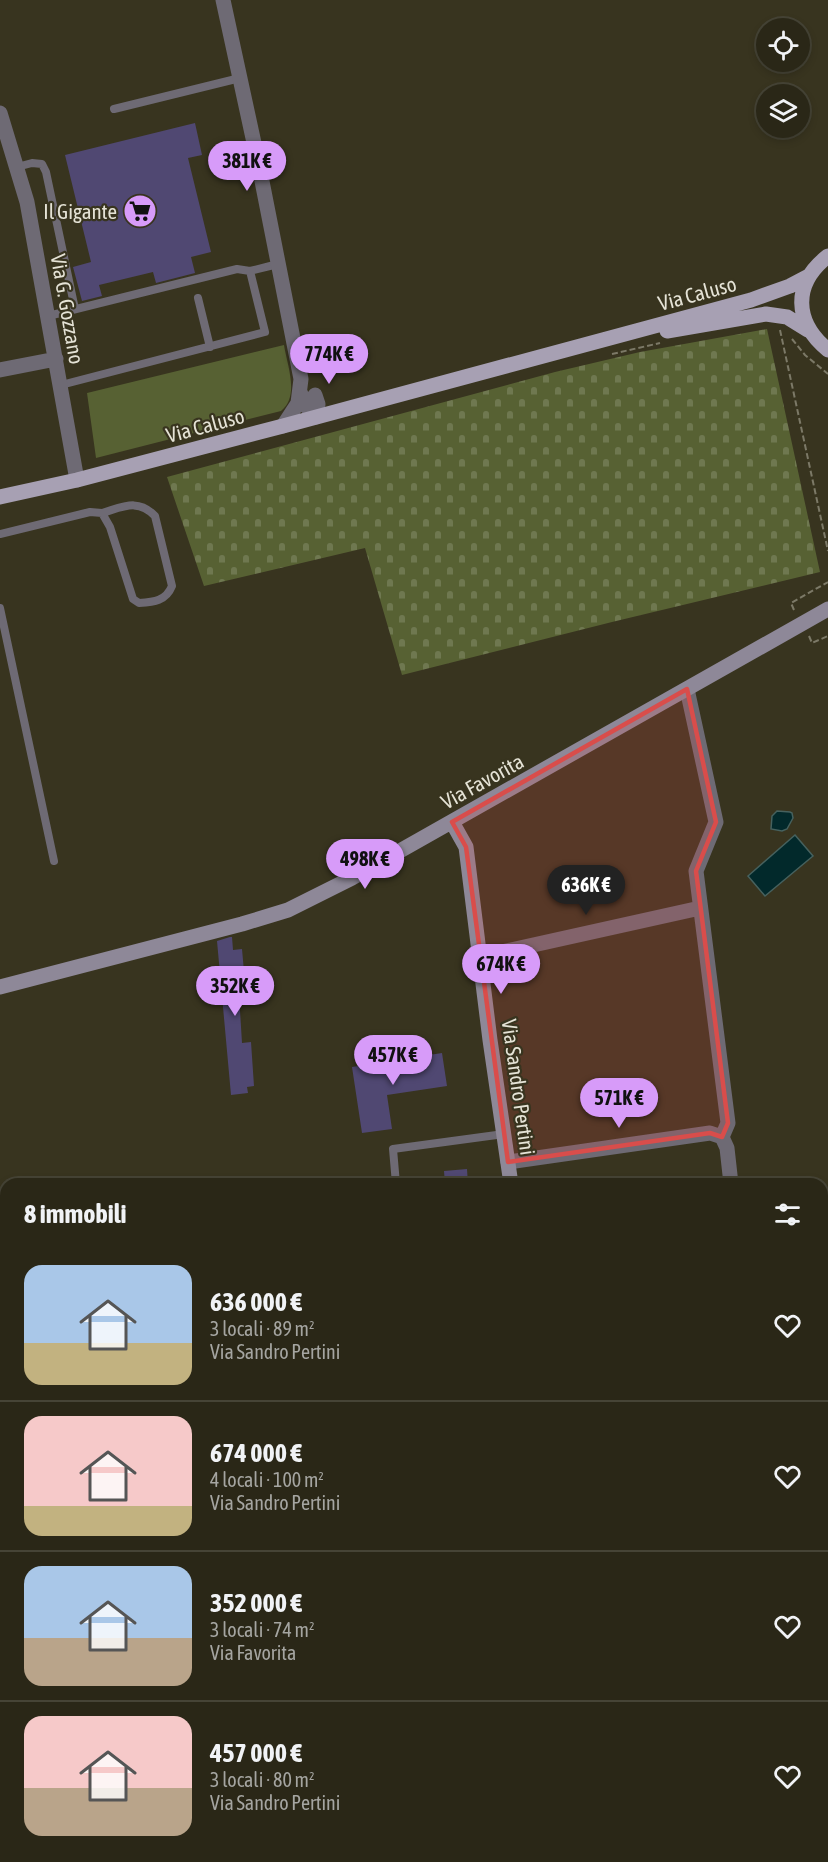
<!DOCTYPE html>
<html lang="it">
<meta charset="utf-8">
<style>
:root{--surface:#2a2717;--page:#363324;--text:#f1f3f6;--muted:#a5a5a1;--line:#464436;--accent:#d79bf9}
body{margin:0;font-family:"Asap Condensed",sans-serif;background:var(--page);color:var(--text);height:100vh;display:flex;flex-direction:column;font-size:22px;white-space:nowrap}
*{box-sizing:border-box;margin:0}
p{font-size:20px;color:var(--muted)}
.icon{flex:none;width:33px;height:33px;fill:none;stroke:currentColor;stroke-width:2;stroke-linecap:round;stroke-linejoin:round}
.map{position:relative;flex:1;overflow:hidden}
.side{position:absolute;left:0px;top:1178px;width:828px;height:686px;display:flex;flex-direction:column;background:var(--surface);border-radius:18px 18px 0 0;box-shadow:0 3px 9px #0003,0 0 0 2px var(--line)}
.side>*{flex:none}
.fabs{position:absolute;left:756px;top:18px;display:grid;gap:12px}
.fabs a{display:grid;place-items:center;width:54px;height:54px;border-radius:50%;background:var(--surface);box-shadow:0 3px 9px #0003,0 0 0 2px var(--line);font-size:30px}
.price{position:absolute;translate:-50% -51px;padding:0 14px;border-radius:21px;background:var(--accent);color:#111;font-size:20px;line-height:39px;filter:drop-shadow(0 2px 3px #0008)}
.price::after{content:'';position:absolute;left:50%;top:36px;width:18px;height:14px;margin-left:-9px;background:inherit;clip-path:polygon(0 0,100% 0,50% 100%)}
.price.selected{background:#222;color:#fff}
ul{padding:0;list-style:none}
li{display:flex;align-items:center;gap:18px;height:150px;padding:0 24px}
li+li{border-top:2px solid var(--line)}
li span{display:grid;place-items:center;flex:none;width:168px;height:120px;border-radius:18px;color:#555}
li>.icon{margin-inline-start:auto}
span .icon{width:72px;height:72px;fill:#fffc;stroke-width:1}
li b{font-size:26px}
h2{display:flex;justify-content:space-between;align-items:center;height:72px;padding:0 24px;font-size:26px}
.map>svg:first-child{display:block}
.grass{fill:#576133}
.cemetery{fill:url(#cemetery-stones)}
.water{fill:#02292b;stroke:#46615e;stroke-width:1.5}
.building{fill:#504872}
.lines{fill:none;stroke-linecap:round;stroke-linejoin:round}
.path{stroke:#7c7967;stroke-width:2;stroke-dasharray:6 3;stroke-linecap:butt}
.lane{stroke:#6e6a74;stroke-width:8}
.street{stroke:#6e6a74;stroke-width:15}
.secondary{stroke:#8e8898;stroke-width:15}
.primary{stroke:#a7a0b3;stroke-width:15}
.marked{fill:#d94d4b;fill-opacity:0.2;stroke:#d94d4b;stroke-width:4.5;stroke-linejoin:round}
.labels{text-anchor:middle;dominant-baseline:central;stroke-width:4.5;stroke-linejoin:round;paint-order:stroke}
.poi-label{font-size:21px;fill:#e5e3d6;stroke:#38341f;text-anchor:end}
.street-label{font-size:21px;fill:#e5e3d6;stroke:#38341f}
</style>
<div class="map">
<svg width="828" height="1862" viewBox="0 0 828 1862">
<defs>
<pattern id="cemetery-stones" width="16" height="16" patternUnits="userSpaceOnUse" patternTransform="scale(1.5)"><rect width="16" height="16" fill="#576133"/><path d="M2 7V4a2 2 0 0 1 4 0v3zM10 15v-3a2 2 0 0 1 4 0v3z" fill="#6f7850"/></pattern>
</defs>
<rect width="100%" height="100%" fill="#38341f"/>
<path class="grass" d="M284,345c3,20 16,51 -3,66l-185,47 -9,-65z"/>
<path class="cemetery" d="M767,329l53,243 -208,50 -210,53 -37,-127 -161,38 -37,-109 388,-105 85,-20z"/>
<path class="water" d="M777,811l13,1 2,1 1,5 -6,11 -5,2 -11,-2 1,-13z
M795,835l18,21 -48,40 -17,-20z"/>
<path class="building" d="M195,123l7,32 -14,3 23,94 -20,5 4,16 -39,10 -3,-11 -54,13 3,11 -20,5 -9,-34 18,-5 -26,-107z
M230,937h2l1,13 9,-1 4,45h-7l3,49 9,-1 3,44 -7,1 1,6 -17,2 -14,-154z
M442,1053l5,33 -60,9 5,34 -30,4 -10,-66z
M467,1169l1,15h-23l-1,-13z"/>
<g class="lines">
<path class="path" d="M780,330l48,221
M792,339l13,16 23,19
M612,354l48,-11
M794,610l-3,-7 37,-21
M809,636l3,7 16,-7
M822,1224l6,-1
M822,1768l6,36
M822,1838l6,-1
M740,1857v5
M387,1862v-5"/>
<path class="lane" d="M114,109l126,-31
M17,167l15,-4 10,1 4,8 29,137
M198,298l12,49
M48,316l189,-47 13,2 28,-7
M61,385l204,-53 -15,-61
M0,534l90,-22 12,1 8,14 23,72 6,4c15,-1 27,-2 33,-17l-17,-70c-17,-18 -32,-9 -53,-3
M0,608l54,253
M396,1184l-3,-35 111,-15
M822,1524l6,34
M822,1582l6,-1
M822,1649l6,-1"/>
<path class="street" d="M223,0l36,166 42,213 -3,24 -15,23
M0,113l27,89 50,278
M0,370l56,-11
M300,392l6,14 10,11 2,-13 -3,-9
M687,689l29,133 -20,49 32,252 -6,14 5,11 4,36
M479,957l221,-49
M508,1162l202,-29 12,4
M0,1207l6,-1
M0,1331l6,-1
M0,1410l6,-1
M822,1519l6,-1
M0,1527l6,17
M822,1717l2,9
M74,1857v5
M672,1857l2,5"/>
<path class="secondary" d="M452,822l14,25 24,193 21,144
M0,987l242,-63 46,-14 64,-32 476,-269
M0,1505l6,-1
M0,1516v10
M0,1820l6,-1
M245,1857l14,5"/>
<path class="primary" d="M828,256c-36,28 -34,66 0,94
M667,331l99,-17 21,3 21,13
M0,497l77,-17 206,-54 468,-126 39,-14 19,-10"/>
</g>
<path class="marked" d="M687,689l29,133 -20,49 32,252 -6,14 -12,-4 -202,29 -42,-315 -14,-25z"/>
<defs>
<g id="supermarket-disc" transform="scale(1.725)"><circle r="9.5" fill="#d79bf9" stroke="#38341f"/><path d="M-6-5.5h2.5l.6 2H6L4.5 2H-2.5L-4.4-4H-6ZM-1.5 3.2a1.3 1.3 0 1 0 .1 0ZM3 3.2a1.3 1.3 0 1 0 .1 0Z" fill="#111"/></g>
</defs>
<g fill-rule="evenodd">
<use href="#supermarket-disc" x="140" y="211"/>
</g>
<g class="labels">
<g class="poi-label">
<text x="117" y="211">Il Gigante</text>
</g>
<g class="street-label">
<text transform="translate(697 293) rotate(-15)">Via Caluso</text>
<text transform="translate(68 309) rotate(80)">Via G. Gozzano</text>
<text transform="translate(205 425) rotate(-15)">Via Caluso</text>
<text transform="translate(482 781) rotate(-29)">Via Favorita</text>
<text transform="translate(519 1087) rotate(82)">Via Sandro Pertini</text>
</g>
</g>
</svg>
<div class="fabs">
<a><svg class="icon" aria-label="locate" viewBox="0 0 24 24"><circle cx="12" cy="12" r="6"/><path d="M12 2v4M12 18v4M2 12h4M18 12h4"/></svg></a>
<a><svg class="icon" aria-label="layers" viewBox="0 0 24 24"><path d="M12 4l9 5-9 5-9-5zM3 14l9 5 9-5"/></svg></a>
</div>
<b class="price" style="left:247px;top:192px">381K €</b>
<b class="price" style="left:329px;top:385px">774K €</b>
<b class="price" style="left:365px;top:890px">498K €</b>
<b class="price selected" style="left:586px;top:916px">636K €</b>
<b class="price" style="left:501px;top:995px">674K €</b>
<b class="price" style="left:235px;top:1017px">352K €</b>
<b class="price" style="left:393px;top:1086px">457K €</b>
<b class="price" style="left:619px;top:1129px">571K €</b>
<section class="side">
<h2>8 immobili<svg class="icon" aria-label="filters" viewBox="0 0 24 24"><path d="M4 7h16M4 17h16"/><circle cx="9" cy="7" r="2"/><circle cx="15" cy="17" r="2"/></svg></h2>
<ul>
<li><span style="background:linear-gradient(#a9c7e8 65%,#c2b280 0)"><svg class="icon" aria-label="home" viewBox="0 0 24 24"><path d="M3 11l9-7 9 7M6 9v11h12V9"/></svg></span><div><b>636 000 €</b><p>3 locali · 89 m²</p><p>Via Sandro Pertini</p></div><svg class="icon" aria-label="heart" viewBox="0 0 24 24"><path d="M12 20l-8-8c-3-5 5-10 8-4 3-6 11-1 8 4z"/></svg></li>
<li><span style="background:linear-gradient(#f6c9c9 75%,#c2b280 0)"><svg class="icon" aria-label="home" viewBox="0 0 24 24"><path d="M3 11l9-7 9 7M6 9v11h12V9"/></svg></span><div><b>674 000 €</b><p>4 locali · 100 m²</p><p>Via Sandro Pertini</p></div><svg class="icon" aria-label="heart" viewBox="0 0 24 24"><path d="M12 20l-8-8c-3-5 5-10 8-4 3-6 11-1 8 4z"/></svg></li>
<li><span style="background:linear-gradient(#a9c7e8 60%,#b9a48a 0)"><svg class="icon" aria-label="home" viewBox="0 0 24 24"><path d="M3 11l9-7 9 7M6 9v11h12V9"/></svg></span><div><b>352 000 €</b><p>3 locali · 74 m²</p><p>Via Favorita</p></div><svg class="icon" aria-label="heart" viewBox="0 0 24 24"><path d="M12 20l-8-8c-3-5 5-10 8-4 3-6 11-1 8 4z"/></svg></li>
<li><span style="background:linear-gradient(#f6c9c9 60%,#b9a48a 0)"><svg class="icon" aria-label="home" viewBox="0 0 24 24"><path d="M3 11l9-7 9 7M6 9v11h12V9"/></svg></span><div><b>457 000 €</b><p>3 locali · 80 m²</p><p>Via Sandro Pertini</p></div><svg class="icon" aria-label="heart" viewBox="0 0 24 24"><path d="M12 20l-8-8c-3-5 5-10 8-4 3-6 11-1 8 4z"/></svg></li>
</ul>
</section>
</div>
